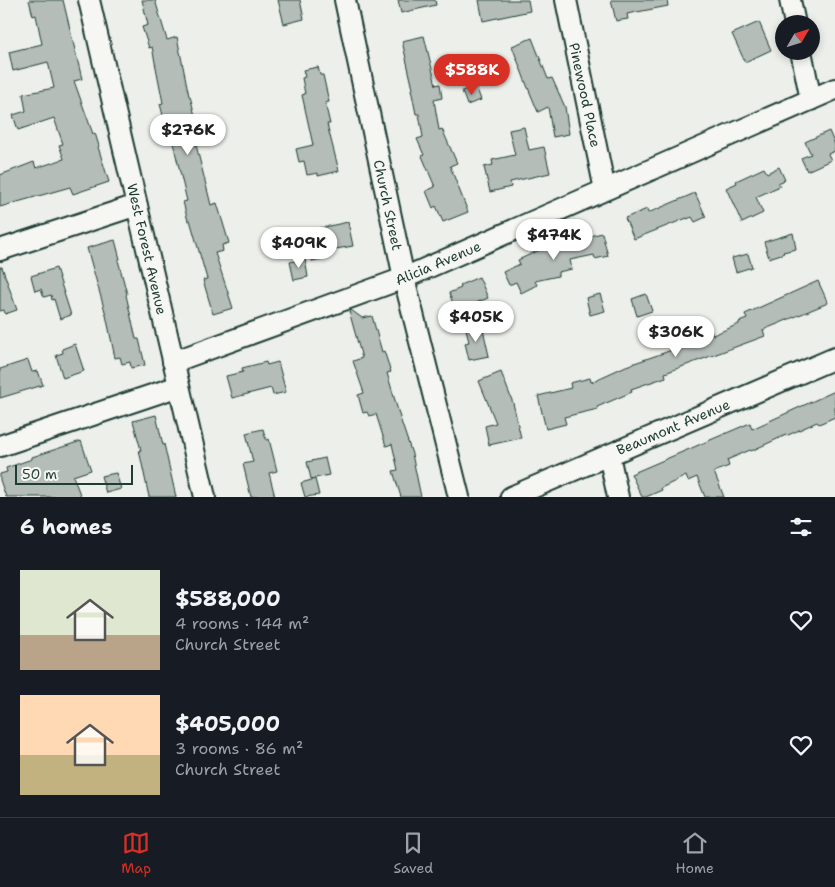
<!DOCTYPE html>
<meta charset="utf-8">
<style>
:root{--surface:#171b24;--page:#242831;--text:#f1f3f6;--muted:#9ea1a6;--line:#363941;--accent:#d93025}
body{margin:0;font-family:"Shantell Sans",sans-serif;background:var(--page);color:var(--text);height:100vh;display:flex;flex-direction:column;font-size:19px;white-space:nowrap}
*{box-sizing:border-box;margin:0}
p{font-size:16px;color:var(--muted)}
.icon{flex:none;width:28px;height:28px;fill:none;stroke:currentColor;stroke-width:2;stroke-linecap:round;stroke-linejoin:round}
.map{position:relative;height:497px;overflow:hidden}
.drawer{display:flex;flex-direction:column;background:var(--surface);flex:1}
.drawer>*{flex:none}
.needle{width:32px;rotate:51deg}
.tools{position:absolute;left:775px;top:15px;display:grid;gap:10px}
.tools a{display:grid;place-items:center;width:45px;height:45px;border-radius:50%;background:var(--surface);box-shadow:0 2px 8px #0003;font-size:25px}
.scale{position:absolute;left:15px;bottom:12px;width:118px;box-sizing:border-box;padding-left:5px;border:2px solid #1f3d34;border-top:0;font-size:14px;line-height:18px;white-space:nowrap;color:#1f3d34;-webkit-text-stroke:4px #f6f6f2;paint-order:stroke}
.price{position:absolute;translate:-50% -42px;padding:0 11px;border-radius:18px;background:#fff;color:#222;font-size:16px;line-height:32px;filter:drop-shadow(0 1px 2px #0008)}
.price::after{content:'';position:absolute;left:50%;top:30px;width:15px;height:11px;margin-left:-8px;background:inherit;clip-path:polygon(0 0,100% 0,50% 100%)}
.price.selected{background:var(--accent);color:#fff}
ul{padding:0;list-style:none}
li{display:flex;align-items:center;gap:15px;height:125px;padding:0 20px}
li span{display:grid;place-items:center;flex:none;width:140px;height:100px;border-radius:0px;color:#555}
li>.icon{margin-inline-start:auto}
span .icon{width:60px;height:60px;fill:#fffc;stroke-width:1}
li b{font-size:21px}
h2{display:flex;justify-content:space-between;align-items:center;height:60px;padding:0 20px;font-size:21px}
.dock{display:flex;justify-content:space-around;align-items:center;height:70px;border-top:1px solid var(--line);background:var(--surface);font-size:14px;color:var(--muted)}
.dock a{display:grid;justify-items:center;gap:2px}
.dock .selected{color:var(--accent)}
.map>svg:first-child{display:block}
.building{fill:#b4bdb8;stroke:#1f3d34}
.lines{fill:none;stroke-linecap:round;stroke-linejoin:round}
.minor-casing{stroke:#1f3d34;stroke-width:24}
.minor{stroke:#f6f6f2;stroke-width:20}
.labels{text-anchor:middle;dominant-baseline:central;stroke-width:4.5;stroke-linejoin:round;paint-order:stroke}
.street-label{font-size:14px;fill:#1f3d34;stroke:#f6f6f2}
</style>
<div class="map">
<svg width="835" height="497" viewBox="0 0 835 497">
<rect width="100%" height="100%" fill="#edefea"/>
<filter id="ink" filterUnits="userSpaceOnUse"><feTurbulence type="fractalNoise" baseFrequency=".02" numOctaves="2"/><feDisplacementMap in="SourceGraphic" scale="10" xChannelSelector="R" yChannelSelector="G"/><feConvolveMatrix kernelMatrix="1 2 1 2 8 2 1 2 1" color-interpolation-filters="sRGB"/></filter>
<g filter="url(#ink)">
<path class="building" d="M29,0h34l19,79 -8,2 19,53 2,-1 4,13 -1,1 11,35 -36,12 -3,-7 -70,20v-32l34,-13 2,6 28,-9 -5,-14 4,-1 -9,-26 -36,12 -5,-15 13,-4 -3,-17 31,-6 -6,-26 -35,9 -4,-19 33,-8 -6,-29 -3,1z
M142,0h13l12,40 10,-3 12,59h1l12,48 -6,1 15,60 6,-2 12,40 -7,2 1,6 -8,2 18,55 -20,6 -10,-34 4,-1 -17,-59 -2,1 -5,-19 4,-1 -19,-79 -3,1 -5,-19 3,-1 -11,-56 -3,1 -7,-21 6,-2z
M278,0h22l4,19 -20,5z
M398,0h37l1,5 -35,8z
M479,0h49l2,11 -47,10z
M611,0h56l1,6 -41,8 1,5 -12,2z
M759,22l12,28 -26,12 -13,-28z
M424,36l12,49 4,-1 2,14 -8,2 5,30 3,-1 15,34 -7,3 18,46 -25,10 -7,-16 -3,2 -7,-17 9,-4 -13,-31 2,-1 -7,-16 6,-2 -4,-23h-3l-5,-25h2l-11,-48z
M532,38l16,41 4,-1 13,29 4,27 -16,3 -5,-30 -10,5 -12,-29 -14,-37z
M318,67l2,8h3l6,27 -4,1 5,21h-3l12,47 -21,5v-3l-11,2 -3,-14 -5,1 -3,-13 17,-4 -11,-50 3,-1 -3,-16 3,-1 -2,-7z
M476,86l5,14 -14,5 -5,-14z
M524,127l5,23 15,-3 6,26 -40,9 1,5 -21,5 -6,-25 9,-2 -1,-5 23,-5 -6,-25z
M829,131l6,14v6l-7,3 3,6 -24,11 -6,-13 10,-4 -6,-12z
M779,167l6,13 -7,3 2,3 -24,11 7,16 -21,10 -16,-35 11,-5 -1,-2 28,-13 3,5z
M695,193l11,24 -11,5 -3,-5 -5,2v-1l-53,21 -9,-21 22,-9 1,4z
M348,222l5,24 -28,5 1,7 -14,3 -6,-30z
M602,233l6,23 -13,3 -1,-4 -24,5 2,9 -14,3v4l-23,5 2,4 -16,8 -5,-11 -7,3 -6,-13 17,-8 -2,-4 22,-10 12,-2v-3z
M793,233l3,16 -13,3 1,1 -15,5 -5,-16z
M115,240l5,19 -2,1 9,34 -1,1 10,44h3l6,26 -14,3 -1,-6 -8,2 -2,-7 -5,1 -9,-43 -19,-67z
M748,254l4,13 -16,5 -4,-14z
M305,259l3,18 -14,3 -4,-18z
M0,267h2l15,43 -12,4 -1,-4 -4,1z
M56,268l15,47 -11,4 -6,-20 -2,1 -1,-5 -7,2 -3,-8 -6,2 -4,-15z
M479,277l9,21 -32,13 -7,-18 12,-5 -1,-3z
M818,281l10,22 -65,27 2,6 -100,37 1,4 -35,12 1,3 -35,15 1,2 -34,8 2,7 -20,5 -8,-33 33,-8 -1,-5 20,-5 1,4 35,-16 46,-16 -3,-8 11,-5 2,5 29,-11 2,4 26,-11v-2l8,-3 -2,-5z
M600,294l5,17 -15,4 -4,-17z
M646,294l6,17 -15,5 -5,-17z
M351,310l11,8 10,-2 10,36 2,-1 7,21 -4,1 14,48 11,33 9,43h-20l-8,-26 5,-1 -6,-26 -6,2 -10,-32 -7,2 -2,-4 -4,1 -5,-18 6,-2 -11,-32 9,-3 -13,-47z
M482,325l7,31 -20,4 -4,-17 4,-1 -3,-13z
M75,344l9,27 -21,7 -7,-23 7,-2 -1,-4z
M28,360l4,12 6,-1 5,14 -43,13v-29z
M266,362l1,3 11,-3 8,30 -13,3 -2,-7 -39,10 -6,-22 17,-4 -1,-4z
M501,372l12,31 8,35 -32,7 -4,-19 11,-3 -17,-42z
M835,391v26l-16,7 -2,-2 -31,14v-1l-35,16 -1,-1 -23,10 2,6 -15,6 10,25h-19l-8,-20 -9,4 -2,-5 -25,12 1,2 -16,7h-4l-11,-23 119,-51 2,6z
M156,415l7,30 1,-1 12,53h-27l-10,-47h2l-8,-29z
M263,429l3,11 3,-1 8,32 -8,2 6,24h-24l-8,-33 10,-2 -7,-29z
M81,441l10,29 -18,6 8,21h-75l-6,-17v-6l7,-2 -1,-4 26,-9v-2z
M325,458l4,17 -18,4 -4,-17z
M116,473l5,16 -15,4 -5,-17z
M315,479l4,16 -14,2 -4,-14z"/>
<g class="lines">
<g class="minor-casing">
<path id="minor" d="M89,0l116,497
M345,0l59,278 55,219
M566,0l39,190
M790,0l5,24
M801,51l10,49
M0,250l137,-45
M173,362l231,-84 431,-189
M0,446l179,-60
M609,455l9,42
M511,497l324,-139"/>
</g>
<use href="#minor" class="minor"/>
</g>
</g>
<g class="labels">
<g class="street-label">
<text transform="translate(585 95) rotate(78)">Pinewood Place</text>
<text transform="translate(388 205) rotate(78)">Church Street</text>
<text transform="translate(147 249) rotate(77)">West Forest Avenue</text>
<text transform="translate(438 263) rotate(-23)">Alicia Avenue</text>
<text transform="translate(673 427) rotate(-23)">Beaumont Avenue</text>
</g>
</g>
</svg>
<div class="tools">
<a><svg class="needle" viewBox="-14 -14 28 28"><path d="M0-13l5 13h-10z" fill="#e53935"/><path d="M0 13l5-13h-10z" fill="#9ea1a6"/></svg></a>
</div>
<div class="scale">50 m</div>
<b class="price selected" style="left:472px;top:96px">$588K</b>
<b class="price" style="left:188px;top:156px">$276K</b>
<b class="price" style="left:554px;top:261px">$474K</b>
<b class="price" style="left:299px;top:269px">$409K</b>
<b class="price" style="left:476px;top:343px">$405K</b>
<b class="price" style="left:676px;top:358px">$306K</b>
</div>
<section class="drawer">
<h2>6 homes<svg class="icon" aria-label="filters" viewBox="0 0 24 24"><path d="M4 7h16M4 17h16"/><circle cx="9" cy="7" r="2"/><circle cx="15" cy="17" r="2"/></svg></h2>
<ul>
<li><span style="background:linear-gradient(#dfe7d0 65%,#b9a48a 0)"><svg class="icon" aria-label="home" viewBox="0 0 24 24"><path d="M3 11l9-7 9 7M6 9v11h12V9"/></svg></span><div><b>$588,000</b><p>4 rooms · 144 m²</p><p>Church Street</p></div><svg class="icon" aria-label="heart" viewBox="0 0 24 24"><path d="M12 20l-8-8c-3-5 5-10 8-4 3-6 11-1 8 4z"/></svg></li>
<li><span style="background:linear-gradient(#ffd9b3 60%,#c2b280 0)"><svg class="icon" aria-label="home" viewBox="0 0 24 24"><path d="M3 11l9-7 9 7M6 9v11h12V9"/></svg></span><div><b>$405,000</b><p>3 rooms · 86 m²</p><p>Church Street</p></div><svg class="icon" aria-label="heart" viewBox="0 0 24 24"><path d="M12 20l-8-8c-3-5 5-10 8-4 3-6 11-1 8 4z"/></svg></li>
</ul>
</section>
<nav class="dock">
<a class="selected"><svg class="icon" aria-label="map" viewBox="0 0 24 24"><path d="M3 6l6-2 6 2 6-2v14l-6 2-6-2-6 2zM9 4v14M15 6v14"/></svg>Map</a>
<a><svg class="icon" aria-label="saved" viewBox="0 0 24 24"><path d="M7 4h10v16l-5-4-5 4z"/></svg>Saved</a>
<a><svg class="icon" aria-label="home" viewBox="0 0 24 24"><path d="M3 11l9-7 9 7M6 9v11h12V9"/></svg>Home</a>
</nav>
